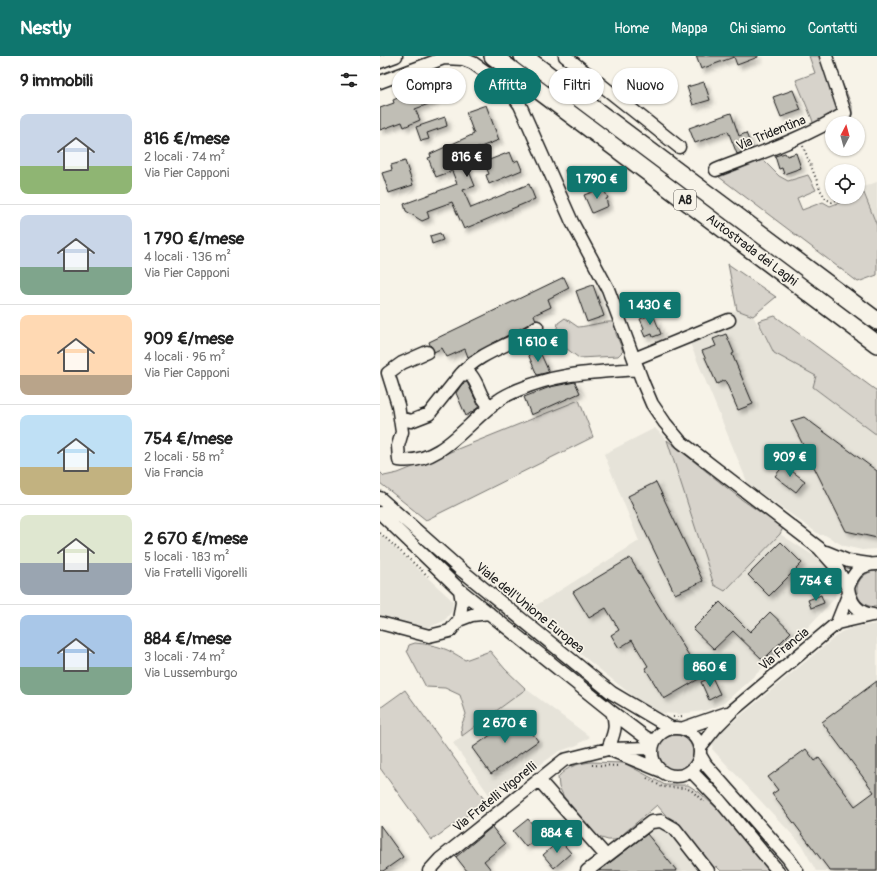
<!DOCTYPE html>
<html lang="it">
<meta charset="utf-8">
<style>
:root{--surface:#fff;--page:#f6f6f6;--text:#222;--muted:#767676;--line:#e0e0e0;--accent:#0f766e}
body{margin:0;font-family:Pangolin,sans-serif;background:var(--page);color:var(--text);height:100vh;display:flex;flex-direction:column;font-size:15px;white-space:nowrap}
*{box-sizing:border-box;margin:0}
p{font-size:13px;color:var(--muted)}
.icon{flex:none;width:22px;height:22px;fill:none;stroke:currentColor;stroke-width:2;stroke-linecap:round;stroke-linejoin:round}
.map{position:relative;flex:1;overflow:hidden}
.details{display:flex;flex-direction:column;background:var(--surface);width:380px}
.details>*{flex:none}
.banner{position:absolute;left:12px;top:12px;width:380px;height:36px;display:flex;gap:8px}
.needle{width:26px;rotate:6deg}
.controls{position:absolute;left:445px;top:60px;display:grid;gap:8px}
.controls a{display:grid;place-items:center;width:40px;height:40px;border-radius:50%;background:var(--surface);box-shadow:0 1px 3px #0004;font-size:20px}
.price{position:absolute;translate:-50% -34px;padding:0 9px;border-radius:4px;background:var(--accent);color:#fff;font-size:13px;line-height:26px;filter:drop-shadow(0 1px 2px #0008)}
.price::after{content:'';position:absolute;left:50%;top:24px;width:12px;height:9px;margin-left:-6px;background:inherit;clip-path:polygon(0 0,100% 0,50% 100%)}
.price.active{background:#222;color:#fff}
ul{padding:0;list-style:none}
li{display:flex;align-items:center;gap:12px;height:100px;padding:0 20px}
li+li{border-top:1px solid var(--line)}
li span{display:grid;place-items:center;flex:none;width:112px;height:80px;border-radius:8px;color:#555}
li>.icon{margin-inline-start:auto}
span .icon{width:48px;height:48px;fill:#fffc;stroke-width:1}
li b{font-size:17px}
h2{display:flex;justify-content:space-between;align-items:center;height:48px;padding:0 20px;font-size:17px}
.tag{padding:0 14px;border-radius:18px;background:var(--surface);box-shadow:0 1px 3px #0004;font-size:14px;line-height:36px}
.tag.active{background:var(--accent);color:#fff}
header{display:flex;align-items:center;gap:24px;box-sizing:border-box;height:56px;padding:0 20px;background:var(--accent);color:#fff}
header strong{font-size:19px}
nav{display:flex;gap:22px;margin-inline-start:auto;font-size:14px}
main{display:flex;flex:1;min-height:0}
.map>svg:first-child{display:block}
.built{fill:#e6e3d9}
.green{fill:#d7d3cb;stroke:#7a7874}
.building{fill:#c0beb5;stroke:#1c1c1c;filter:url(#shadow)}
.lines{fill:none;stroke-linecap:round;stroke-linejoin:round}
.minor-casing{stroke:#1c1c1c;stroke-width:15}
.highway-casing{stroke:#1c1c1c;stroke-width:20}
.path{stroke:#1c1c1c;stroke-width:2;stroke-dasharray:1 3;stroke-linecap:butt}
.minor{stroke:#f7f3e8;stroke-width:12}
.highway{stroke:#f7f3e8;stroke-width:17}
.labels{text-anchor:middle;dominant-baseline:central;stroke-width:3.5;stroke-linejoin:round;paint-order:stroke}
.shield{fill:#f7f3e8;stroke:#5e5c59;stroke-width:1}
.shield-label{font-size:12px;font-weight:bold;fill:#1c1c1c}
.street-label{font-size:13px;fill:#1c1c1c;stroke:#f7f3e8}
</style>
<header>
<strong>Nestly</strong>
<nav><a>Home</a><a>Mappa</a><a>Chi siamo</a><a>Contatti</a></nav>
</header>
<main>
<section class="details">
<h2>9 immobili<svg class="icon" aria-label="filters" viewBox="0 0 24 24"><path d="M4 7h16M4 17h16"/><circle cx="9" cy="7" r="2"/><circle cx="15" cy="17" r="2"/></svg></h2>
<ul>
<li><span style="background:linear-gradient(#c9d6e8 65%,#8fb573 0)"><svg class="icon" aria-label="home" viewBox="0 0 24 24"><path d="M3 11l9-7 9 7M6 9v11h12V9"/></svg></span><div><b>816 €/mese</b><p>2 locali · 74 m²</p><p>Via Pier Capponi</p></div></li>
<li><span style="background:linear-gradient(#c9d6e8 65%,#7fa58c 0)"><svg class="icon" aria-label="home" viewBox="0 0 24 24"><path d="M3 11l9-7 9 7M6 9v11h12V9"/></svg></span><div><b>1 790 €/mese</b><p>4 locali · 136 m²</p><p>Via Pier Capponi</p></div></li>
<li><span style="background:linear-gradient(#ffd9b3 75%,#b9a48a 0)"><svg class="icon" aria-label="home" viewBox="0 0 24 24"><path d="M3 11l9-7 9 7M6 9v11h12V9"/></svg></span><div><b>909 €/mese</b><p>4 locali · 96 m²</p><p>Via Pier Capponi</p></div></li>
<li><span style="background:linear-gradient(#bfe0f5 65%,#c2b280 0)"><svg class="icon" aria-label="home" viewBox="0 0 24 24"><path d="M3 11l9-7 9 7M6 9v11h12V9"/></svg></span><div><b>754 €/mese</b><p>2 locali · 58 m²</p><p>Via Francia</p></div></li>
<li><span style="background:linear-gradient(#dfe7d0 60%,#9aa5b1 0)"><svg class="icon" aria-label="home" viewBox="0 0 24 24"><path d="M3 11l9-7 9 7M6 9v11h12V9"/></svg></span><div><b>2 670 €/mese</b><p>5 locali · 183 m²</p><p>Via Fratelli Vigorelli</p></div></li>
<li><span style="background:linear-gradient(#a9c7e8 65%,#7fa58c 0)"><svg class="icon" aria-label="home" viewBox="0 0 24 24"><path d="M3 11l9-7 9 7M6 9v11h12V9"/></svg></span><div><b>884 €/mese</b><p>3 locali · 74 m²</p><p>Via Lussemburgo</p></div></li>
</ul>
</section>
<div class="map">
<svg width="497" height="815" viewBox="0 0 497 815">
<defs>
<filter id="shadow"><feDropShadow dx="3.5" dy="3.5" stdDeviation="2" flood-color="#0004"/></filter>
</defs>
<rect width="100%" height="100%" fill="#f7f3e8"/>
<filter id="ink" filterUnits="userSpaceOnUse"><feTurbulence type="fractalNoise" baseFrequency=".025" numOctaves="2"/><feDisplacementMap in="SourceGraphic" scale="8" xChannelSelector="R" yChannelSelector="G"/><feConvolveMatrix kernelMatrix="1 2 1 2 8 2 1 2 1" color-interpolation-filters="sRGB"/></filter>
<g filter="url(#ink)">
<path class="built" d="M497,126v44l-14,-39z
M357,254l16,6 21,37 42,23 -3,11 64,48v114l-15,1 -18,-4 -19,-11h-5l-72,-51 -63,-153z
M275,372l12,12 47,146 11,5 55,-57 34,22 13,11 10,13 -2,18 -29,31 -82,74 -20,8 -25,3 -18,-1 -22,-12 -112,-90 112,-70 -35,-87z
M0,478l73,67 -1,10 -8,10 -22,9 -42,-12z
M497,568v247h-61l-15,-27 -89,-95 3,-12 126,-105 13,-5z
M146,633l64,48 -13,8 -19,7 -66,47 -39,-56z
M273,768l11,3 36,44h-103z"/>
<path class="green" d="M429,0h22l21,50v9l-35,21 -5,-17 -16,-39 19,-7z
M383,104l16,16 9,5 20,-6 8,15 -19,8 5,12 21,-8 7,4 34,-13 13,33v49l-19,7 -139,-105z
M348,208l48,33 -23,19 -16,-6z
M395,260l102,75v44l-64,-48 3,-11 -42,-23 -16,-32z
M185,262l13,9c13,-1 24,-6 37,-5l1,12 7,17 -5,5 -39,2 -16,-12 -7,-13 2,-10z
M199,344l14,37 -167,83 -46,-37v-11l4,4 14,-3z
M287,384l74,59 42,29 -3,6 -55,57 -11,-6z
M493,515h4v36c-24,1 -28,-29 -4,-36z
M35,587c22,2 32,5 50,17l25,-9 15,18 21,20 -64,47 -1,-10 5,-12 -6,-19 -15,-7 -19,-1 -19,-36 2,-6z
M25,634l81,112 -54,38 -52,-72v-60z
M277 697a18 18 0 1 1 36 0a18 18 0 1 1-36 0Z
M211,706l33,1 41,22h23l11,7 25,23 46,56h-49l-5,-5 -3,4 -56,-65 -41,35h-8l-10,-3 -34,-40 -5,-10 -1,-10c10,-11 19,-13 33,-15z"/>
<path class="building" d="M316,0h62v1l-21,8 -3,-8 -33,12z
M47,26l7,20 -19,7 5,11 -16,7 -2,-5 -22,8v-22l14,-5 -1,-3 21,-9 -1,-4z
M324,26l6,18 -17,5 -6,-18z
M413,34l8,20 -20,7 -8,-20z
M106,49l13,35 -37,14 13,32 -12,4 8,18 58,-24 6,15 -71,30 -12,-27 -25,9 2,7 -7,3 -16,-10 -2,-7 53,-20 -5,-13 -16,6 -8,-19 3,-1 -1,-3 44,-20 -8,-22z
M351,57l8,23 7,-3 6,15 -15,6 -9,-23 -33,12 -6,-15z
M65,61l2,9 -20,7 2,6 -8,2 -5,-14z
M130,96l4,10 4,-2 4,10 -33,14 -3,-9 3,-1 -5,-12z
M405,97l2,3 9,-3 5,15 -17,6 -2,-6 -3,1 -4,-13z
M25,105l8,24 -24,8 -7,-20 10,-3 -1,-5z
M194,110l4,10 -10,3 -3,-9z
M223,132l5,10 -2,1 2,7 -16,7 -8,-18z
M60,177l3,7 -11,4 -2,-8z
M184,221l5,11 -21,11 3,8 -17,8 2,5 -68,37 -3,-8 -18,8 -5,-9 -8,4 -4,-7 -1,-3z
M213,229l11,31 -17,6 -11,-31z
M273,258l8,20 -8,3 -1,-3 -7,3 -3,-7 2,-2 -4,-9z
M346,278l8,19 -2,1 21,50 -15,6 -13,-30 -8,4 -15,-33 14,-5 -3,-7z
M159,294l10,22 -12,3 -9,-21z
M87,326l12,25 -13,9 -10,-23 6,-9z
M195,326l5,11 -49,22 -7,-18 26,-10z
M424,361l73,54v67l-31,-7 -55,-110z
M404,409l21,16 -9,11 -21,-16z
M276,426l47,99 -28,13 -47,-98z
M401,486l21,21 -33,33 -21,-21z
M250,502l72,119 -38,22 -19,-31 3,-2 -16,-26 -13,8 -8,-13 8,-5 -13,-22 -17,10 -16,-26z
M441,539l3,8 -13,5 -3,-8z
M340,546l30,30 20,-20 21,20 -28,28 -30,-29 -19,18 -21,-20z
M332,621l8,17 -11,6 -8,-18z
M497,625v190h-47l-58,-77 6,-4 -10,-13 38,-28 9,12 4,-3 36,48 19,-14 -52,-70z
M139,659l19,26 -47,33 -19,-26z
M148,763l13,15 -15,13 -13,-16z
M0,769l23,32 -20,14h-3z
M112,771l13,17 -21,17 8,10h-25l-11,-14z
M267,778l30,37h-78z
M180,784l11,13 -17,15 -11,-13z"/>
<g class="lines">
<g class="minor-casing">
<path id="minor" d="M185,0l114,91
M0,6l16,-6
M0,26l64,-24 19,1 10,4 34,24 13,18 52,117 36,67 35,94 9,21 13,19 16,19 138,106 17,19 12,21
M336,114c44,-17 89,-32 129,-57l-19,-57
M47,296l-25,11 -14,10 10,32 4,27 -4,14 1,14c42,6 70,-40 100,-60 5,-4 12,-7 19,-10 42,-18 75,-17 120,-21
M254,303l95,-39
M81,318c21,-24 51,-28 76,-47
M20,362l11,3 18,-7 32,-40 10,1c10,13 7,21 20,32
M0,442l80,71 152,124 59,35
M0,457l80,77 152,122 33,25 8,4
M446,496l22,9 21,3
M493,559c-15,-2 -23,-13 -25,-27 5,-16 13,-24 29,-24
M79,564l3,-18 -2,-12
M0,567l49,13 21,-5 9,-11 13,-5 17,-2
M457,567l12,-30
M272 696a24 24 0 1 1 48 0a24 24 0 1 1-48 0Z
M304,672l43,-15
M320,691l16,-20 16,-16 105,-88 35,-8
M228,693c5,-14 10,-22 4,-37
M233,695l46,19
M320,699l6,10 82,93 9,13
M311,715l29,30 58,70
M158,723l68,77
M49,815l11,-12 124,-99 44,-11 43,-1
M207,815l64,-49 10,-1 14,8 33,42"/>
</g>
<g class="highway-casing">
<path id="highway" d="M113,0l384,288
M143,0l354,265"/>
</g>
<path class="path" d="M423,90l18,45 5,8 6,3 9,-4
M0,477l48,43
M293,661l10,-1
M212,709l28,1
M267,722l15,9 24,1 6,3 12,11"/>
<use href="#minor" class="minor"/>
<use href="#highway" class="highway"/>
</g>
</g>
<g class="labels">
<rect class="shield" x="294" y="134" width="22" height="20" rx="3"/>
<g class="shield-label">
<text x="305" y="144">A8</text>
</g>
<g class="street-label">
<text transform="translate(391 77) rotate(-22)">Via Tridentina</text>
<text transform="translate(372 194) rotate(37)">Autostrada dei Laghi</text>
<text transform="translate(150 552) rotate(39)">Viale dell'Unione Europea</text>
<text transform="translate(404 593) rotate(-39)">Via Francia</text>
<text transform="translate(115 741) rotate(-39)">Via Fratelli Vigorelli</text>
</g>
</g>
</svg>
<div class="controls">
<a><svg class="needle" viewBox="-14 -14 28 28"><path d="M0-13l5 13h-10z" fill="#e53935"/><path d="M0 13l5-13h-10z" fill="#767676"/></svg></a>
<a><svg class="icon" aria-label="locate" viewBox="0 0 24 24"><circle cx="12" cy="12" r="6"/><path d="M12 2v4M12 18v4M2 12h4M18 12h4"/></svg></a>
</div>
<b class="price active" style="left:87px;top:122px">816 €</b>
<b class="price" style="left:217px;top:144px">1 790 €</b>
<b class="price" style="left:270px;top:270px">1 430 €</b>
<b class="price" style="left:158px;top:307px">1 610 €</b>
<b class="price" style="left:410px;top:422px">909 €</b>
<b class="price" style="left:436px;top:546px">754 €</b>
<b class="price" style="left:330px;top:632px">860 €</b>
<b class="price" style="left:125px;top:688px">2 670 €</b>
<b class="price" style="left:177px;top:798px">884 €</b>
<div class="banner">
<a class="tag">Compra</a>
<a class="tag active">Affitta</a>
<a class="tag">Filtri</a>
<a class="tag">Nuovo</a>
</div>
</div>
</main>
